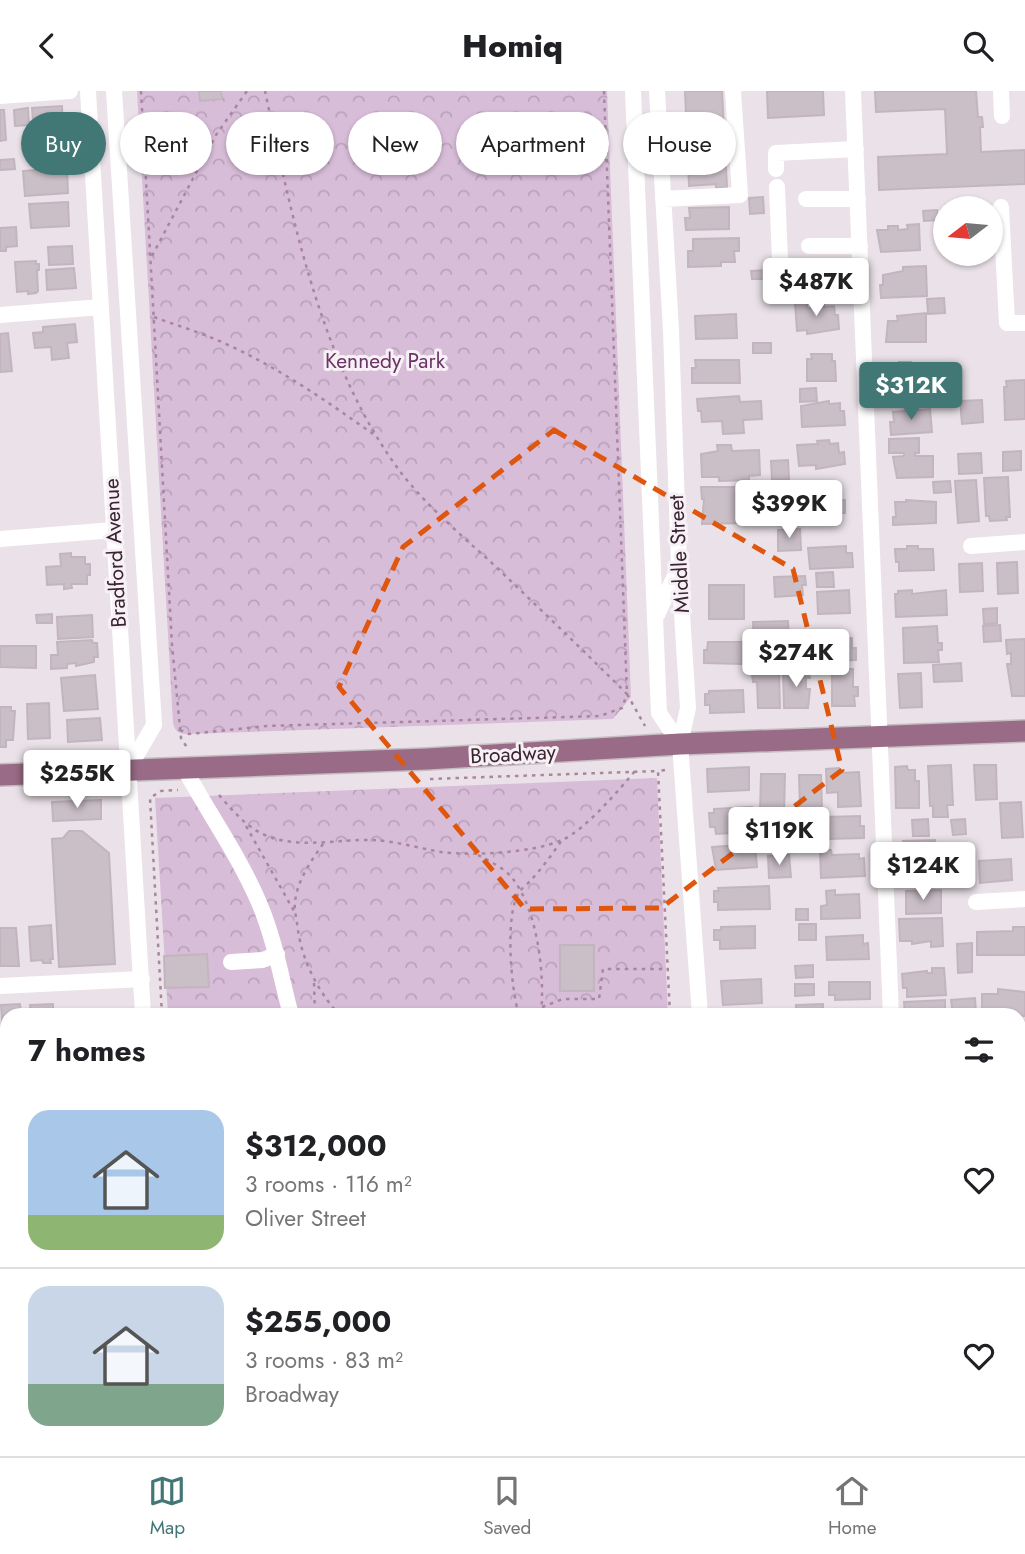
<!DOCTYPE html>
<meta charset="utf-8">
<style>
:root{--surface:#fff;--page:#f6f6f6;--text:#202124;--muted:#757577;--line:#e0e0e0;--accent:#417775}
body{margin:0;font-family:Jost,sans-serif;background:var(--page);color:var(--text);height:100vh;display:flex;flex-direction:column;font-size:26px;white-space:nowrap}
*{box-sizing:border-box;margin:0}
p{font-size:23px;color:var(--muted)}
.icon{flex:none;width:38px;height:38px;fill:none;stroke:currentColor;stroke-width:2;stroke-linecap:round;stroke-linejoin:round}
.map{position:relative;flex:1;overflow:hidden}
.drawer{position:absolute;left:0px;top:917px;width:1026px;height:448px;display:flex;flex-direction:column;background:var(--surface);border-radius:21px 21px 0 0;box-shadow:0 2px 5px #0004}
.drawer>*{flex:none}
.hud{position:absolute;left:21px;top:21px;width:984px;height:63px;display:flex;gap:14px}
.needle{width:46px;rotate:254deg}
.tools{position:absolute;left:933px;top:105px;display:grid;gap:14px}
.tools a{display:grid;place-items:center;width:70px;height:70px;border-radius:50%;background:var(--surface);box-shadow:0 2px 5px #0004;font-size:35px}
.price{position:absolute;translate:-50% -60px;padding:0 16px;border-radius:7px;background:#fff;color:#222;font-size:23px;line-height:46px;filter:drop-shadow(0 2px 4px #0008)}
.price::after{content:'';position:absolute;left:50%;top:42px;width:21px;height:16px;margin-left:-10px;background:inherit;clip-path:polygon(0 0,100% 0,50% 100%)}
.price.selected{background:var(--accent);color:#fff}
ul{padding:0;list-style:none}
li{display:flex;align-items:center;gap:21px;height:175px;padding:0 28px}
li+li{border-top:2px solid var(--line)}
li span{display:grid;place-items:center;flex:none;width:196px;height:140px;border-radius:21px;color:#555}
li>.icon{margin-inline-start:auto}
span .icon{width:84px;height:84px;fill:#fffc;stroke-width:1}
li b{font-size:30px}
h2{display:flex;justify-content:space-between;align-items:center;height:84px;padding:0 28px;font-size:30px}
.tag{padding:0 24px;border-radius:32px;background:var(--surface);box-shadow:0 2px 5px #0004;font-size:24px;line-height:63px}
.tag.selected{background:var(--accent);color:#fff}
header{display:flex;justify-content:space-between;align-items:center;height:91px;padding:0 28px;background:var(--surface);font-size:32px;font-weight:800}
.tabs{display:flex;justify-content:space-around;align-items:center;height:98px;border-top:2px solid var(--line);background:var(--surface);font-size:19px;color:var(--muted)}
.tabs a{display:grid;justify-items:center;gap:4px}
.tabs .selected{color:var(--accent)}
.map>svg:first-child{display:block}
.forest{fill:url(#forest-crowns)}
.building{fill:#cabec7;stroke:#c3b5bf;stroke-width:2}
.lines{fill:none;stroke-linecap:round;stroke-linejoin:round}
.major-casing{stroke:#c4bdc1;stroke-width:24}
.path{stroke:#aa869c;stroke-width:2.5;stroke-dasharray:3.5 5;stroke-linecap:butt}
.minor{stroke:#fff;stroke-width:16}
.major{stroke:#9a6b86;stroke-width:21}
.marked{fill:none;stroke:#df560e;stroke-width:5;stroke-dasharray:14 9;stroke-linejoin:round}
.labels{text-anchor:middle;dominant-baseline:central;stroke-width:6;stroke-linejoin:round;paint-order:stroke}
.park-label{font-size:21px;fill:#6a3366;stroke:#f7f1f6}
.street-label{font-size:21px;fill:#392430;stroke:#f7f1f6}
</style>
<header><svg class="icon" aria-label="back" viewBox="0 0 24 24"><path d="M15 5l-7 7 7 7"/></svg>Homiq<svg class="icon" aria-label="search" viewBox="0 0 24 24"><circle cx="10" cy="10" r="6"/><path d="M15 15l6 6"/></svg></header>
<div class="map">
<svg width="1025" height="1365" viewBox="0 0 1025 1365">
<defs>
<pattern id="forest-crowns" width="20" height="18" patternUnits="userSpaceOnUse" patternTransform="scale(1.75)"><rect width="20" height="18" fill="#d8bdd9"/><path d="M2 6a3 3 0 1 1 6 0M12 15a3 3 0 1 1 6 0" fill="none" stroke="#baa2bb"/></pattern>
</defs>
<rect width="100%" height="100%" fill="#eae2e8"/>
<path class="forest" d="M137,0h470l24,606 -18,22 -424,15c-8,0 -14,-1 -16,-11z
M657,687l11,237h-500l-13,-217z
M195,1358h493v7h-493z"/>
<path class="building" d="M199,0h22l1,8 -22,2z
M685,0h37l5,96 -11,1v-4l-27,2z
M767,0h56l1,24 -56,3z
M875,0h101l2,26h4l1,10h-3l1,25 44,-2v34l-146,6 -1,-33 69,-3 -2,-45 -69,3z
M62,15l1,21 -13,1v5l-16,1 -2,-26z
M28,17l1,17 -14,1 -1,-16z
M0,19h4l2,30 -6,1z
M14,68l1,10 -15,1v-10z
M67,77l1,25 -43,3 -2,-25z
M763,106l1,16 -14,1 -1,-16z
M68,111l1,24 -38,2 -2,-24z
M729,116v22l-43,1 -1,-12h5l-1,-10z
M937,119l1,10 -14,1 -1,-10z
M919,133l1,26 -39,2 -4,-22h11v-4h10v4l10,-1 -1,-4z
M16,136l1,19 -11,1v4h-6v-23z
M739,147v13h-5l1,11h-14v4l-33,1v-16h5v-12z
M72,155l1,18 -24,1 -1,-18z
M36,170v3h3v6h-2l1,21 -2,2 -8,1v-3l-11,1 -2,-30z
M926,175l1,30 -46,2 -1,-13h3v-10l20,-4v-4z
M74,177l2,20 -29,2 -1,-20z
M766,179l1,9h-15l-1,-8z
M944,207l1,15 -17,1 -1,-15z
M807,211v6h6l-1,-3 12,-1v3l10,-1 1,9h3l1,14 -32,5v-4l-10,1 -2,-28z
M926,222v29h-40l2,-21h10l-1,-5z
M736,223l1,24 -41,1 -1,-23z
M75,233l2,18 -10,1 2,15 -17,2 -1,-13 -16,1 -2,-15 10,-1v-5z
M8,242l4,38 -12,1v-38z
M753,252h18v10h-18z
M811,263h21v7h3l1,20h-29v-22h5z
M695,269h44l1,23h-48v-15h4z
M899,271h12v3l19,-1 1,23 -39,1 -1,-9h-4v-14h12z
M1025,289v39l-20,1 -1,-33h3l-1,-6z
M816,297l1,13 -17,1v-13z
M739,305l1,6 21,-1 1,18 -19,1 1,13 -21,1 -1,-13 -20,1 -1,-11h-3l-1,-12z
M982,309l1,22 -21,2 -2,-23z
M829,310v3l11,-1v8h4l1,14 -43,2 -1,-21z
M930,318l2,23 -41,3 -1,-13h4l-1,-10z
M919,347v15h-4v3h18v21l-36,1 -4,-21 11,-1v-3h-15v-14z
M829,349l1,4 8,-1 1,10 5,-1 1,12 -29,5v-4l-17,1 -2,-21 21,-1 -1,-3z
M717,354h14l1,6 27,-1 1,25 -11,1v4l-30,1v-4h-17l-1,-23 17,-3z
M1021,360v19l-18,1v-19z
M981,362l1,20 -23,1 -1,-20z
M788,369l1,19 -17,1 -1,-19z
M1008,386l2,40h-4l1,3 -17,1 -1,-5h-3l-2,-38z
M976,389l3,41 -21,2 -3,-42z
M950,390l1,11 -17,1 -1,-11z
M775,391h16v15h-16z
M701,396h45l1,36 -45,1 2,-25h-2z
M799,405h8v5l23,-4 1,3h14v13h-5l1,9 -47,1v-18h5z
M906,409l30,2v21l-43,2v-8h3l-1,-15h11z
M800,438l1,21 -23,1v-21z
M846,455v7h6l1,14 -43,2 -2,-21z
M907,455h11v3h15l1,21 -35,1v-9h-3l-1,-13h12z
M71,462v4h14v7h5v11h-3v9h-16l1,4 -8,1v-5l-17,1 -1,-18 15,-1 -1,-12z
M1017,471l1,31 -20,1 -1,-31z
M982,472l1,28 -23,1 -1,-28z
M833,481l1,15h-17l-1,-14z
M805,485l1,9h-4l1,10 -28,2 -1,-20z
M709,494h35v34h-35z
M849,499l1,23 -32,1 -1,-22z
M912,499v4l34,-4 1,25 -51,2 -1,-23h3v-3z
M997,517v15l-13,1 -1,-15z
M52,523v9h-15l-1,-8z
M92,524l1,22 -35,2 -1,-22z
M788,530l1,23 -17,1 -5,3 -13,-3 -1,-23z
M1000,534l1,16 -17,1 -1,-16z
M937,535l1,17h4v7h-4l1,12 -35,1 -1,-35z
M852,547v10h4v12l-36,1 -1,-22z
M1025,548v57h-13l-5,-32h4v-11l-4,1 -1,-14z
M92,549l1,3h4l1,14h-4v5l-18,4v-3l-9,1v4l-16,1v-14h7l-1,-13z
M708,551h35l-1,22 -38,-1v-13h3z
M0,555h36v22l-36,-1z
M961,572l1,18 -28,1 -1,-17z
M832,578h21v18h5v9h-4l1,10h-23z
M806,579v3h3l1,5h-4v11h4l-2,19h-24l-1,-37z
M921,582l1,34 -22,1 -2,-34z
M752,583h27l1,34h-22l-1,-26h-4z
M95,584l3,34 -34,2 -3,-33z
M743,599l1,22 -34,1v-8h-5v-11h4v-3z
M49,612l1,35 -22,1 -1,-35z
M0,616h11v4h4l-2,29h-7v7h-6z
M100,627l2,22 -34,2 -1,-22z
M951,674l2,40h-6l1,12h-15v-11h-3l-2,-40z
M974,674h22l1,34 -21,1z
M907,675l1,4h7v11h4v27h-23l-1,-41z
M749,676v23l-41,2 -1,-23z
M839,677l1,5 19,-1 2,34 -23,1v-15l-11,1 -1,-24z
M761,683h24l-1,40h-24z
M799,684h22l1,34h-22z
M101,709v19l-48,2 -1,-19z
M1021,711l2,35 -21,1 -2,-35z
M752,716v10l-5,1 1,14 -32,2 -1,-7h-5l-1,-14h5v-4z
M860,725v10h4v12l-37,1 -1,-22z
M928,728l1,17h-16l-1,-16z
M965,728l1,15 -13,1 -2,-15z
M69,740h13l27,22 6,111 -56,3 -7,-128 11,-1z
M935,749l1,9h7v14l-39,1v-10l-3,1v-11h3l-1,-3z
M755,753l2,23 -41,3 -4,-23z
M820,759h11l1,5 27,-1v5l5,-1 1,18 -44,2z
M789,764l2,22 -22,1 -1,-22z
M1011,768l1,21 -32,3 -1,-22z
M969,774v10l-14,1 -1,-10z
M769,795l1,23 -52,1v-8h-4v-11h5l-1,-3z
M835,799v5l24,-1 1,24 -39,1v-13l6,-1 -1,-14z
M941,799v23l-35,1v-23z
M796,818h12v11h-12z
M942,827l1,28 -12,1v-6l-19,3v-3h-12l-1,-22z
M799,833h17v16h-17z
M51,834l2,34h-3l1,4h-8l-1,-3 -11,1 -2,-34z
M755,835v22l-35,1v-9h-6v-10h7v-3z
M1013,836h12v28h-48v-23l36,-1z
M0,837h16l3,38h-19z
M863,844v9l5,-1 1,16 -42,1 -1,-23z
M972,852v29l-14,1 -1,-29z
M560,854h34v46h-34z
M207,863l2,33 -44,1 -1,-32z
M813,874v12l-17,1 -1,-12z
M932,877h12l2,27 -39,2v-9h-4l-1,-14 25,-3v2h5z
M761,888l1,24 -39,2 -2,-24z
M829,891h41v17l-35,1v-5h-6z
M795,893h19v11l-19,1z
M998,898l27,3v24l-43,-1v-21h16z
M975,907l1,15 -23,2 -2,-15z
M945,909v15h-40l-1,-13z
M20,913l1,11h-14v19h-4l-2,-29z
M53,913v11h-22l-1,-10z
M823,913v11h-27v-10z
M1019,947h6v31h-6z
M0,1054h5l2,44h-7z
M5,1132l2,35h-7v-34z
M0,1225h6l1,23h-7z
M7,1273v36l-7,1v-36z
M33,1358h19l1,7h-20z
M64,1358h76l1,7h-76z
M758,1358h32v7h-43l1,-6z"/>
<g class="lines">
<g class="major-casing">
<path id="major" d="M0,684l427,-16 253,-15 345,-13"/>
</g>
<path class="path" d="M141,0l31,554 9,93 7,11
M604,0l23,603 18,32
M152,165l64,-121 31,-44
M154,226c24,9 49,16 72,27 53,24 99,56 147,90
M180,639l9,4 78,-8 333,-10 22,-8 5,-14c-44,-44 -89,-87 -134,-130 -31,-28 -65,-57 -91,-90 -80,-105 -110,-256 -137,-383
M665,679l-7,1 12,244
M430,688l228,-8
M219,704c15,17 27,32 48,41 34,13 71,3 106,4 22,1 45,8 68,12 31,4 92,1 121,-12 22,-9 57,-50 73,-69
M246,735l48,85
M323,753c-12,17 -26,37 -28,58 -1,6 1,15 2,21 4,36 19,65 42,92
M478,764c11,6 27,13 35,24 25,33 32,96 28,136
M314,892l1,32
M542,916l21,-8h36l4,-30h65
M162,924l-12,-217 11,-7 17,-1
M519,924c-8,-25 -15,-103 1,-124 3,-4 9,-8 12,-12 11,-12 21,-26 30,-39
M189,1358l1,7
M606,1358l3,7
M691,1358l1,7
M276,1365l4,-7"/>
<path class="minor" d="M88,0l55,924
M114,0l40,634 -27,46
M633,0l26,622 21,31
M657,0l14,239 8,237 9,141 -8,36 20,271
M853,0l38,924
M1001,0l1,25
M0,5l70,-5
M776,78v-16l80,-4
M777,96l3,74 19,15 62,-2
M663,108l77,-4 -7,-104
M806,108h52
M1001,116l6,116h18
M809,155h51
M0,224l101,-8
M0,448l114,-9
M971,455l54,-4
M657,524l21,-46
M184,677c25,46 56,89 76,137 15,36 21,73 31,110
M976,811l49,-3
M231,871l32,-2 14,-6
M0,895l142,-7
M1018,1044l7,-1
M0,1116h7
M1018,1266l7,-1
M0,1331h7
M170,1358v7
M248,1358l3,7
M718,1358v7"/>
<use href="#major" class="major"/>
</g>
<path class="marked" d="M554,339l239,139 49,201 -181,138 -136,1 -186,-222 64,-140z"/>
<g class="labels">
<g class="park-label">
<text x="385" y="270">Kennedy Park</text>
</g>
<g class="street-label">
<text transform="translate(115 462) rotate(-93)">Bradford Avenue</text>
<text transform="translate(679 463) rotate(-93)">Middle Street</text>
<text transform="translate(513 663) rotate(-3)">Broadway</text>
</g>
</g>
</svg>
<div class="tools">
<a><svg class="needle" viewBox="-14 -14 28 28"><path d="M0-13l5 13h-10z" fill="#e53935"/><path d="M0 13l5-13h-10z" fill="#757577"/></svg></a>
</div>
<b class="price" style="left:816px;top:227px">$487K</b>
<b class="price selected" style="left:911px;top:331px">$312K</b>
<b class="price" style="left:789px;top:449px">$399K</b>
<b class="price" style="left:796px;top:598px">$274K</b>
<b class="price" style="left:77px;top:719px">$255K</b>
<b class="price" style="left:779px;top:776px">$119K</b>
<b class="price" style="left:923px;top:811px">$124K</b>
<div class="hud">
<a class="tag selected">Buy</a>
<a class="tag">Rent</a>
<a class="tag">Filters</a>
<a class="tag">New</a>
<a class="tag">Apartment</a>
<a class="tag">House</a>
</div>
<section class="drawer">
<h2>7 homes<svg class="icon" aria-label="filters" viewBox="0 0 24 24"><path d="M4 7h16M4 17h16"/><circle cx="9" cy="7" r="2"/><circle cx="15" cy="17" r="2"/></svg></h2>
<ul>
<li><span style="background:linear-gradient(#a9c7e8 75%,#8fb573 0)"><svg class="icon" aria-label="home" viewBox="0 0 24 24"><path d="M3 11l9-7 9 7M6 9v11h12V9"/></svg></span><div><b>$312,000</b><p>3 rooms · 116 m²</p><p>Oliver Street</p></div><svg class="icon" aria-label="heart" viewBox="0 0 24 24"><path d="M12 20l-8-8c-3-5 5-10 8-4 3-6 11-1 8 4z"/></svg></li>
<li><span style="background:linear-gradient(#c9d6e8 70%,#7fa58c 0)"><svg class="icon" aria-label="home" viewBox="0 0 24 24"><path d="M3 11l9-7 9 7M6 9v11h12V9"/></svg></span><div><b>$255,000</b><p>3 rooms · 83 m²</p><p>Broadway</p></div><svg class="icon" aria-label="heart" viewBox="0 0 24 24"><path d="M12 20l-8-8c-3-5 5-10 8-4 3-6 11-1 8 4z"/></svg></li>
</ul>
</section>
</div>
<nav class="tabs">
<a class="selected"><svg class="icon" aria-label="map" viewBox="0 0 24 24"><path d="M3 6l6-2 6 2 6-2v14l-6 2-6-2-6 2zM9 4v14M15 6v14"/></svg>Map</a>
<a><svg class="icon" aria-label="saved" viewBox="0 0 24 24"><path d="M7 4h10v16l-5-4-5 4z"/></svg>Saved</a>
<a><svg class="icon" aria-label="home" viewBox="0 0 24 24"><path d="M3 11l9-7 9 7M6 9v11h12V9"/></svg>Home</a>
</nav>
